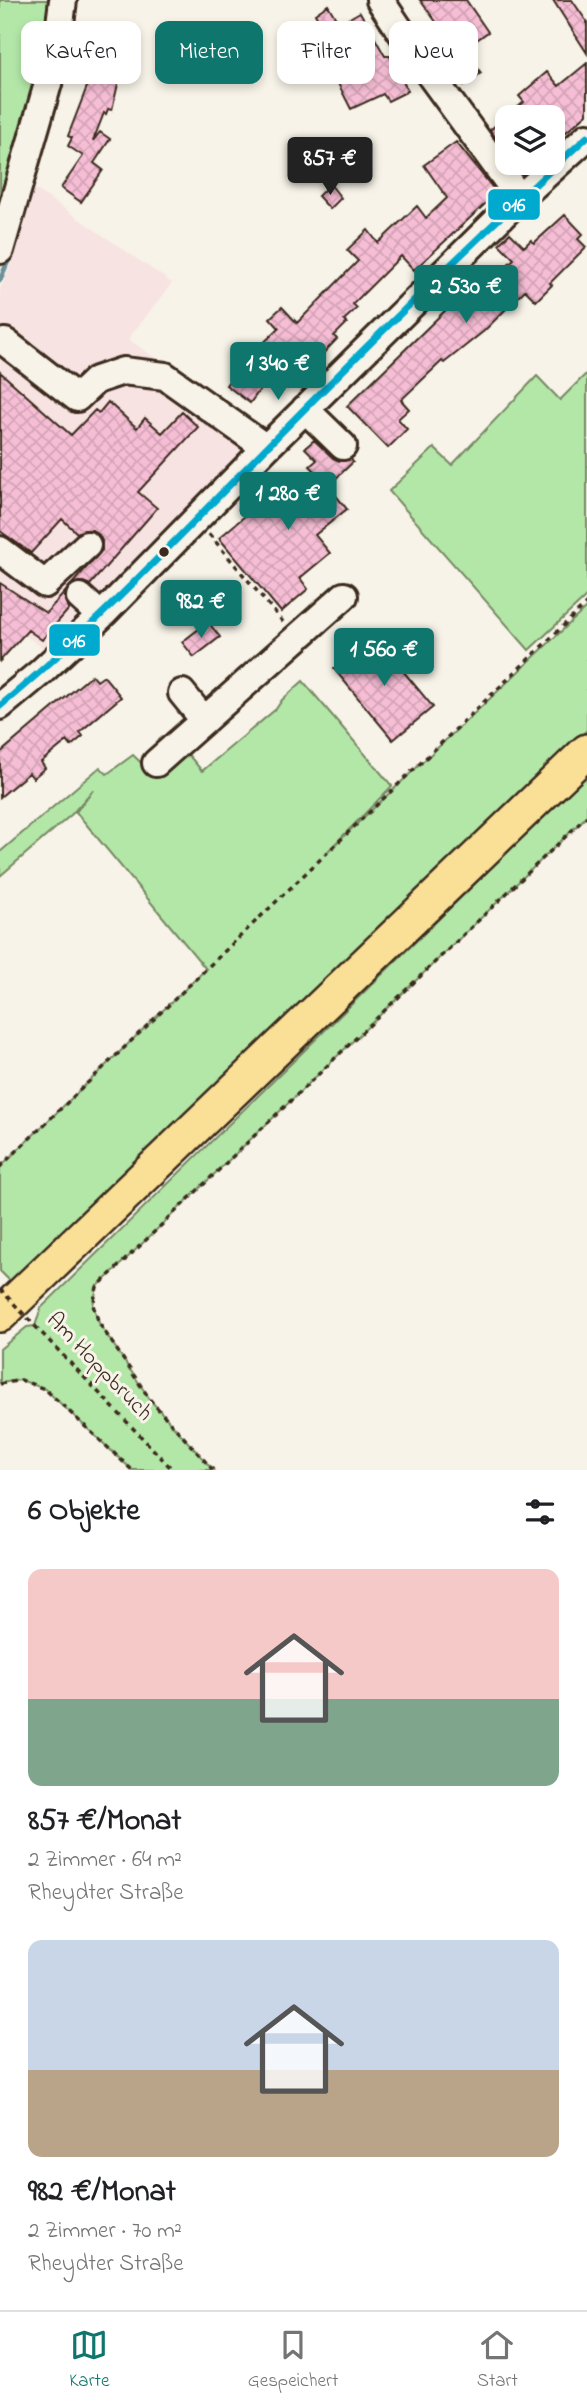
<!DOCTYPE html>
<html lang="de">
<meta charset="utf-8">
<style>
:root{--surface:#fff;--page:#f2f2f2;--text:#202124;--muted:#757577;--line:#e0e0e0;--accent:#0f766e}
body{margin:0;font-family:"Indie Flower",sans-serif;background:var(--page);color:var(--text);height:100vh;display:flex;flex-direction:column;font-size:26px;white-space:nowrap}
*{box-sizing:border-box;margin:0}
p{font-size:23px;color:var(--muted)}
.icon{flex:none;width:38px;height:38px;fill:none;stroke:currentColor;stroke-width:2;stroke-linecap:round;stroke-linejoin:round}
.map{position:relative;height:1470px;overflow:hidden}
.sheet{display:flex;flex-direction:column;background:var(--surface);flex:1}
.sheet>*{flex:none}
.banner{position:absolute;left:21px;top:21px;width:546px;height:63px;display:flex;gap:14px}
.controls{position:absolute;left:495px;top:105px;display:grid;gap:14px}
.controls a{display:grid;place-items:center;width:70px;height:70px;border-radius:14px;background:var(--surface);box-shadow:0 4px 10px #0003;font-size:35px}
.price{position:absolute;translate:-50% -60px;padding:0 16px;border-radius:7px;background:var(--accent);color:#fff;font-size:23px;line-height:46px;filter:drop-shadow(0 2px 4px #0008)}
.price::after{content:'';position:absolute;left:50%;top:42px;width:21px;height:16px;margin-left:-10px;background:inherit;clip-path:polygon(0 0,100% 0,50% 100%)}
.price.selected{background:#222;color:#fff}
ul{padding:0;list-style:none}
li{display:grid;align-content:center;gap:14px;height:371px;padding:0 28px}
li span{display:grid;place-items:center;height:217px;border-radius:14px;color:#555}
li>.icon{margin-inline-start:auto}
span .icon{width:126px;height:126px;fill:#fffc;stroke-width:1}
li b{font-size:30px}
h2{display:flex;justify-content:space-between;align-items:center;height:84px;padding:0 28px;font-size:30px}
.chip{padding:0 24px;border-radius:14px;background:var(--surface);box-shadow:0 4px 10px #0003;font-size:24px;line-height:63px}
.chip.selected{background:var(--accent);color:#fff}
.tab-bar{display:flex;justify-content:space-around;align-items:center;height:98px;border-top:2px solid var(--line);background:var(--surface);font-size:19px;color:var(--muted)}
.tab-bar a{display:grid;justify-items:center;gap:4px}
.tab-bar .selected{color:var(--accent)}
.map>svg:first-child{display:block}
.built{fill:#f7e3e2}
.grass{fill:#b3e7a8;stroke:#778863;stroke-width:2}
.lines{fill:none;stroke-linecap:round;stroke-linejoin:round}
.stream{stroke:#6c919b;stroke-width:5}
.building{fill:url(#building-cross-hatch);stroke:#3b2a1e;stroke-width:2}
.minor-casing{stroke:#3b2a1e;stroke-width:32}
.major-casing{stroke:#3b2a1e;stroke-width:38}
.path{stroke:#3b2a1e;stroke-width:3.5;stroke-dasharray:5 5;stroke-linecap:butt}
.minor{stroke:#f7f3e8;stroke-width:26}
.major{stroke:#fadf96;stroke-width:33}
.path-bridge{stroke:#3b2a1e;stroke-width:3.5;stroke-dasharray:5 5;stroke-linecap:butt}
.bus-1-casing{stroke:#f7f3e8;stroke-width:12}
.bus-1{stroke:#00a9ce;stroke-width:7}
.bus-dot{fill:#3b2a1e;stroke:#f7f3e8;stroke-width:2.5}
.labels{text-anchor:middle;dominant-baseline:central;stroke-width:6;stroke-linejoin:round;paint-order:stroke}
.street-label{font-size:23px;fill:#3b2a1e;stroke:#f7f3e8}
.line-badge{stroke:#f7f3e8;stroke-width:2.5}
.badge-label{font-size:19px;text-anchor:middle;font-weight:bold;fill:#fff}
</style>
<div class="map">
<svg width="587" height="1470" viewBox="0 0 587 1470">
<defs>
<pattern id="building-cross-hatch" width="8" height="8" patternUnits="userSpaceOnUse" patternTransform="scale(1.75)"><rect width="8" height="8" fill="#f6bed5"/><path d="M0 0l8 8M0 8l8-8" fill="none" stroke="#d4a3b6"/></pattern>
</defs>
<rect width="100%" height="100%" fill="#f7f3e8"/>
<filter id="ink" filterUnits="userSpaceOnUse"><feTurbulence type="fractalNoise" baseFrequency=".0143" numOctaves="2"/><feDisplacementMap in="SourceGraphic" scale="14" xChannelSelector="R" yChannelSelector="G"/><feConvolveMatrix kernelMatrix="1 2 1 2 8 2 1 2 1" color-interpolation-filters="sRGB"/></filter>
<g filter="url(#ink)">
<path class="built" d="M34,188l138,95 -44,56 132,93 -214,218 -46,-32v-329l15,-34z"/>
<path class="grass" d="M0,0h56l-56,232z
M587,373v223l-58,54 -140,-159 45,-43 18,17 85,-89 23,24z
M587,607v123l-574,554 -13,-13v-104l206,-198 -130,-157 17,-22 -21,24 -72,62v-24l100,-85 7,7 26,-19 23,22 30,-25 16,19 74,-62 6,-9 21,-19 89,105 -64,65z
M587,774v42l-490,471 -4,18 6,18 52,78 62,69h-81l-87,-81 -24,-9 -21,3v-34l27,-22 8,-1 6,-18z"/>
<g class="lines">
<path class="stream" d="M69,53l4,-27
M0,280l11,-26"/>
</g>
<path class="building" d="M420,0h46l22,32 -24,17 17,24 -17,12 -27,-39 11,-8z
M553,0h19l15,22v31z
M328,5l11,19 21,-12 25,44h5l18,35 -20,10 -5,-7 -32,15 -26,-51 13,-3 -23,-41z
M94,46l31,7 -13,57 -4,-1 -2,5 -2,-1 -11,28 7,-9 10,7 -16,24 9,7 -22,32 -20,-14 22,-32 -15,-10 4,-8 -4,-2 20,-52 -3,-1 1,-6 -8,-2 4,-19 9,3z
M587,63v51l-22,19 -12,-16h-45v37l-18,-24 34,-28 -5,-6 28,-24 12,14z
M456,142l41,51 -83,77 -13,-14 -48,48 4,4 -13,12 3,3 -13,13 3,3 -24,25 2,1 -17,16 -18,-18 -30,40 -24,-18 23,-30 1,1 29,-28 -9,-10 12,-11 15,16 61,-62 -11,-11 21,-20 10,13 39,-37 9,12 21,-20 -23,-33z
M330,184l11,14 -11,11 -12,-13z
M565,215l18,19 -5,5 8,8 -36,36 2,2 -16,16 -11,-11 -41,41 -40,32 -2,-2 -41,39 8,9 -11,10 9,10 -19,19 -41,-42 107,-104 5,5 55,-48 -15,-15 11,-11 14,14 7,-7 3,3z
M0,372l71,63 24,-25 4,3 9,-11 29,26 8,-10 17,15 20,-21 16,15 -60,65 19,16 -67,77 -7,-3 -12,3 31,-35v-9l-3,-6 -7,-5h-8l-7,3 -15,-14 -31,34 -31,-22z
M314,440l19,18 7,3 11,-2 2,3 -25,24 19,23 -32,26 15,18 -30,25 8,11 -27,23 -62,-74 26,-22 -6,-7 12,-11 4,4 10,-8 4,5 10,-7 8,10 32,-27 -9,-9 7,-6 -12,-12z
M0,583l46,30 21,-23 -2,11 4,8 -27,31 -14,-10 -28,31z
M208,622l12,15 -26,20 -12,-15z
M374,636l59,71 -40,33 -59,-71z
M92,675l5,6 7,-5 17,21 -41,35 3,4 -12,10 -4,-5 -26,21 4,6 -12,10 -4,-5 -29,24v-44z"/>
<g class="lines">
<g class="minor-casing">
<path id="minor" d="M380,0l48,72 92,126
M0,250l56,-194 7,-56
M5,342l72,56 19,-18 27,-9 42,5 101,72
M305,409l38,37
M0,550l45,34 42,-39
M80,597l21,19
M182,693l22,27
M0,706l41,-34 60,-56 165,-168 254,-250 67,-61
M156,763l188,-167"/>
</g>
<g class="major-casing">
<path id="major" d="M0,1315l587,-564"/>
</g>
<path class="path" d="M209,534l74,88
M0,1167l587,-564
M35,1326l138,144
M0,1384l21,-4 24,9 87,81
M213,1470l-62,-69 -52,-78 -6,-18 4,-18 490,-471"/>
<use href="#minor" class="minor"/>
<use href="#major" class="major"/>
<path class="path-bridge" d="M0,1289l35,37"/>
<g class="bus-1-casing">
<path id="bus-1" d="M0,706c94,-78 177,-168 263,-255 105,-107 213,-213 324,-314"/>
</g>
<use href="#bus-1" class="bus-1"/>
</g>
</g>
<circle class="bus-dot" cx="164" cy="552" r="6"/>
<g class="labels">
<g class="street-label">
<text transform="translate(99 1367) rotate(46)">Am Hoppbruch</text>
</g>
</g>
<g class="line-badge">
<rect x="487" y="188" width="54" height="33" rx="7" fill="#00a9ce"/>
<rect x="48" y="623" width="53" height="34" rx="7" fill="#00a9ce"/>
</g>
<g class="badge-label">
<text x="514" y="211">016</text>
<text x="74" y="647">016</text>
</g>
</svg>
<div class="controls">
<a><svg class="icon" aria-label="layers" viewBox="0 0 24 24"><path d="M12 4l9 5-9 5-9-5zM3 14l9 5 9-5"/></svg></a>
</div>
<b class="price selected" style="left:330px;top:197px">857 €</b>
<b class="price" style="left:466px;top:325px">2 530 €</b>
<b class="price" style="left:278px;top:402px">1 340 €</b>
<b class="price" style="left:288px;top:532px">1 280 €</b>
<b class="price" style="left:201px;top:640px">982 €</b>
<b class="price" style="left:384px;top:688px">1 560 €</b>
<div class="banner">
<a class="chip">Kaufen</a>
<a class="chip selected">Mieten</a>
<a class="chip">Filter</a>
<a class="chip">Neu</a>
</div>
</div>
<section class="sheet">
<h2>6 Objekte<svg class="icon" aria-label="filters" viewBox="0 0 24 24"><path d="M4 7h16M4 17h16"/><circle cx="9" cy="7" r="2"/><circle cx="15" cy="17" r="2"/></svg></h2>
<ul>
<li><span style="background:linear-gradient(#f6c9c9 60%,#7fa58c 0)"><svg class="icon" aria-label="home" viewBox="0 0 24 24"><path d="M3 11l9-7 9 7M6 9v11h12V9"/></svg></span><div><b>857 €/Monat</b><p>2 Zimmer · 64 m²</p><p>Rheydter Straße</p></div></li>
<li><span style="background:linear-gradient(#c9d6e8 60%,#b9a48a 0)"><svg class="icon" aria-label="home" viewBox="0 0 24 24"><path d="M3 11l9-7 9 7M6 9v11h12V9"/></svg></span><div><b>982 €/Monat</b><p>2 Zimmer · 70 m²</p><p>Rheydter Straße</p></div></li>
</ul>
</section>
<nav class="tab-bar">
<a class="selected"><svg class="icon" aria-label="map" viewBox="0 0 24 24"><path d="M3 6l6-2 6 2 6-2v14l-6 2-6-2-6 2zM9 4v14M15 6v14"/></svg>Karte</a>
<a><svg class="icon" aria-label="saved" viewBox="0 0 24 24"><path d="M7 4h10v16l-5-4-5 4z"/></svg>Gespeichert</a>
<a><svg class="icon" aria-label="home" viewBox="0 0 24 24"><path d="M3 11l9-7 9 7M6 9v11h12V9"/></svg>Start</a>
</nav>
